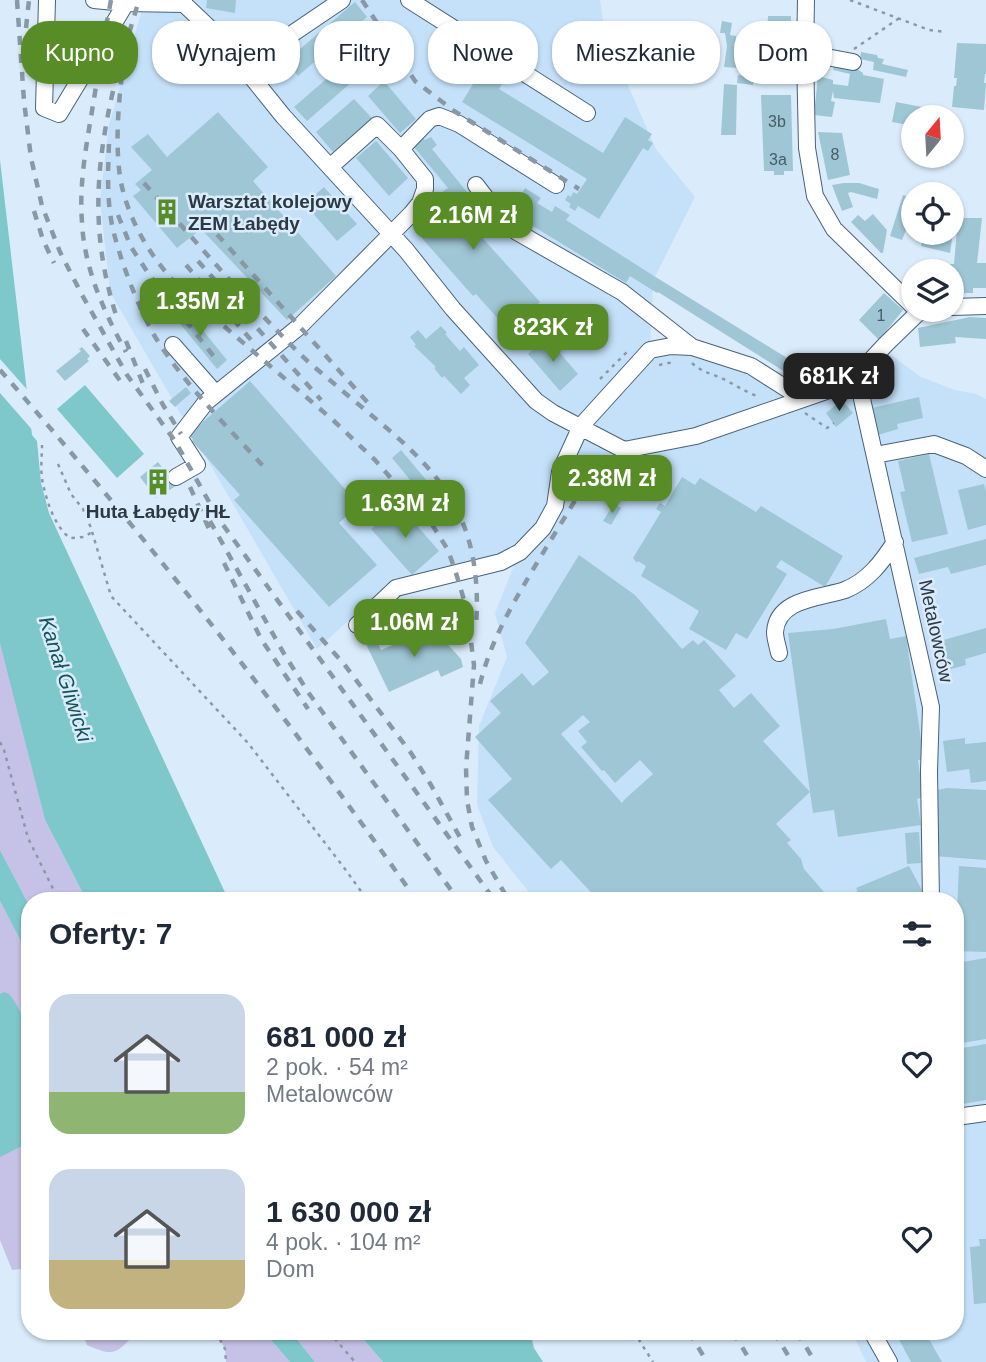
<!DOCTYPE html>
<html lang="pl">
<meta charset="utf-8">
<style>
:root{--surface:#fff;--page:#f6f6f7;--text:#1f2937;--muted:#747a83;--accent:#578c26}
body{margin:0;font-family:Helvetica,sans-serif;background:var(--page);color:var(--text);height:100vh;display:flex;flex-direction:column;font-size:26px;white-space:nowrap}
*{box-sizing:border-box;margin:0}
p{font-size:23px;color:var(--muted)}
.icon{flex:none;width:38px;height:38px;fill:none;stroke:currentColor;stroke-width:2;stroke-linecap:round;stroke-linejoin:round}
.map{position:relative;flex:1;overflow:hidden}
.drawer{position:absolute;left:21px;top:892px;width:943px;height:448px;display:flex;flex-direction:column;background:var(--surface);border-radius:28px;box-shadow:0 2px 5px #0004}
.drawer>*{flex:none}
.banner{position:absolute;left:21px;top:21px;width:945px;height:63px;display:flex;gap:14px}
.needle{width:46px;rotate:18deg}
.tools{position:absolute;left:901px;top:105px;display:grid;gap:14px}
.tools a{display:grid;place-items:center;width:63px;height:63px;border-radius:50%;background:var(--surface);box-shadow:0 2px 5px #0004;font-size:35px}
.price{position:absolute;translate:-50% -60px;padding:0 16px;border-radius:14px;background:var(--accent);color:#fff;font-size:23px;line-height:46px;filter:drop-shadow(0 2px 4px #0008)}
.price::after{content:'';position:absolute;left:50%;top:42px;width:21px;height:16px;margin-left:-10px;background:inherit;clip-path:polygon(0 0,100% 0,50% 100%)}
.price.on{background:#222;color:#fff}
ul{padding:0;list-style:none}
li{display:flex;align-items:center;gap:21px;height:175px;padding:0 28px}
li span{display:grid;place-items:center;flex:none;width:196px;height:140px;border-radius:21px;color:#555}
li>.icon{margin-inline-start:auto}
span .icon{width:84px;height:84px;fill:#fffc;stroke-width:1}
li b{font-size:30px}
h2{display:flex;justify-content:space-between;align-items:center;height:84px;padding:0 28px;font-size:30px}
.chip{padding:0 24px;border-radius:28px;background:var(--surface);box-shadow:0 2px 5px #0004;font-size:24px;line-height:63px}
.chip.on{background:var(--accent);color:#fff}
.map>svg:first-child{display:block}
.built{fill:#c5e1fa}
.green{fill:#c6c2e7}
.water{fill:#7ec7cb}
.pier{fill:#daecfb}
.building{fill:#9fc6d5;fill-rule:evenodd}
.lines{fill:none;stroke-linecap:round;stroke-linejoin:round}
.minor-casing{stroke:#496278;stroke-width:18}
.path{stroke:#8a99a6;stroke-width:2.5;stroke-dasharray:3.5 5;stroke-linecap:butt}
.minor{stroke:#fff;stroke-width:16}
.rail{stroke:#8998a4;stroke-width:4.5;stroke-dasharray:9 9;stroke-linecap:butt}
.labels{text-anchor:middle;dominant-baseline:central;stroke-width:5;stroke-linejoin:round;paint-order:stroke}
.number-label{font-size:16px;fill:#495c67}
.poi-label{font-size:19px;font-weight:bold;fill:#2c3842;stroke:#daecfb;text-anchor:start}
.street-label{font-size:19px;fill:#2c3842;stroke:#daecfb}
.water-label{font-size:21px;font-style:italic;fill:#155457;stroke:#daecfb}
</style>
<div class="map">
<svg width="986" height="1362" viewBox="0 0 986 1362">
<rect width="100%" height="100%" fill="#daecfb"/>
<path class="built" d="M108,0h492l5,33 51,116 39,48 -42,84 -3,69 21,-4 156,37 12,16 52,-44 30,22 34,13 21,4 10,5v963h-120l-14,-30h104v-431h-420l-43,-54 -16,-42 2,-79 28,-69 -12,-44 24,-60 -131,32 -71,64 -207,-357 -10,-92 9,-75 34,-119z"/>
<path class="green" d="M0,640l45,180 42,81h-57v6l-30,-57z
M0,901l30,58v309l-18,2 -12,-30z
M82,1332h55c-21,21 -21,26 -50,13z
M216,1332h48l26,30h-64l-1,-13z
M291,1332h66l26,30h-68z"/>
<path class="water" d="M0,160l32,275 5,6 4,42 8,30 180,388h-142l-42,-81 -45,-177z
M85,385l59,69 -27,24 -60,-69z
M0,850l30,57v52l-30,-58z
M4,992l5,2 6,8 15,28v112l-30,15v-163z
M264,1332h27l24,30h-25z
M357,1332h173l4,16 9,14h-160z"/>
<path class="pier" d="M0,359l31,35 4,39 -35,-40z"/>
<path class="building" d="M207,0h29l-1,13 -29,-5z
M355,2l12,15 -69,59 -12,-15z
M768,16h23l-2,62 -24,-1z
M722,21l10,2 -2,12 6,1 2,32 -14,-1 3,-21 -2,-13h-5z
M957,43l29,1v30h-1l-1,9h2l-2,27 -32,-3 2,-21h2l1,-8h-3z
M861,52l16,3 1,3 6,1 -2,5 26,6 -2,7 -33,-7 1,-8 -14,-3z
M355,54l13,14 -61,53 -13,-14z
M486,63l21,13 -8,13 104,64 22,-36 27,17 -4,6 5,3 -5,8 -5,-3 -44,71 -21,-13 -3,5 -6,-4 2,-3 -6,-4 3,-5 3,2 2,-5 4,2 10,-15 -125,-77z
M834,63l20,4 9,6v2l21,4 -4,24 -46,-5 -1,-7 -2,10 4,1 -3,15 -18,-2 4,-39 15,4v4l15,2 2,-12 -17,-4z
M738,75l16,2 -1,8 -16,-2z
M384,81l32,38 -16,14 -32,-37z
M724,84l13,1 -1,50h-15z
M761,95h30l2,76h-9v4h-10v-4h-10z
M354,99l18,19 -39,34 -17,-20z
M896,102l26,5 -2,10h-6v9l-22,-4z
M218,112l50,55 -15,14 83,95 -49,44 -86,-91 -24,19 -44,-52 8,-6 -6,-6 17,-14 -21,-23 17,-13 19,23z
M818,132l24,1 8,42 -22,5z
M420,135l5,5 6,-3 6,8 -5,4 35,43 -14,13 87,97 -32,28 -32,-36 -3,2 -53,-60 2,-4 31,-27 -11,-13 6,-4 -34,-41z
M376,141l32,37 -19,18 -33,-38z
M844,183h15l20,6 -2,10 -26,-7 -3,1 5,14 -11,4 -10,-26z
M324,187l33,37 -20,17 -32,-37z
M525,188l16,10 -4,5 15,9 3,-6 15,9 -4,5 88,56 146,90 -7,11 -135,-85 -1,1 -27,-17 -4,7 -116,-71z
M903,195l11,3v28l-2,6 -6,-2 -4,10 -12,-4z
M873,214l14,16 -4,23h-2l-30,-31 7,-7 7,6z
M958,218h24l-5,45h9v25h-13v5h-21v-22h-16l1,-7h17z
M932,233l12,2 -1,1 9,3 -2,14 -29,-7 2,-10 8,2z
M884,293l19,17 -24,30 -20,-20z
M183,306l44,54 -10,9 -44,-54z
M570,311l9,10 -17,15 -9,-10z
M970,317l16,1v21l-31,-2 1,6 -36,4 -2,-19z
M441,326l6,7 -2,1 15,17 4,-4 15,18 -15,13 6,7 -9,9 -17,-18 -2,2 -8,-10 2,-1 -22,-21 2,-1 -6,-8 8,-7 8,9z
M546,337l32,37 -18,17 -32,-37z
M82,347l8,9 -3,3 2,2 -24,20 -9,-10 25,-20 -2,-2z
M250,381l109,124 -20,18 38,42 -48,42 -95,-107 6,-5 -48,-54 1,-1 -4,-6z
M186,387l5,6 -16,14 -6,-6z
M919,397l4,21 -26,6 1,5 -20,6 -6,-27z
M842,400l11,13 -17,14 -10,-14z
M401,450l48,57 -10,8 -47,-57z
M929,454l19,80 -36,8 -12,-50 5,-1 -7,-30z
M158,462l18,24 -20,12 -16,-21z
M682,477l13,8 5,-7 56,34 5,-6 82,50 -18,31 -44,-27 -5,7 11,7 -40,65 -11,-6 -10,17 -37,-21 10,-18 -58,-35 5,-10 -8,-5 -1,2 -4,-5 28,-46 -5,-3 4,-6 5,3z
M984,484l2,8v33l-18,5 -10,-40z
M387,491l9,11 -17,14 -9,-10z
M614,504l7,4 -10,17 -8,-4z
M399,505l40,46 -27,24 -41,-46z
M986,539v26l-35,9 -3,-7 -29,7 -5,-16z
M579,555l56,40 47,54 11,-9 5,5 6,-5 32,36 -17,14 15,18 17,-15 29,33 -17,15 47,51 -22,-159 45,-4 53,-10 4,20 16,-3 18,124h-6l5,37 -6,2 4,26 -83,12 -4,-27 -21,3 -3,-21 -34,32 15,16 -4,3 14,16 3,10 27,31 -2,1h-230l-38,-41 -10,9 -63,-69 24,-21 -37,-42 26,-24 -11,-12 32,-28 11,13 16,-14 -24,-29zM583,715l7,7 -12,9 9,11 -6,5 21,24 2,-1 11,13 25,-23 13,14 -29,26 -2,3 -61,-69z
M433,628l28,31 2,8 -22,10 -3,-7 -49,22 -24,-50 10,-5 6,13z
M986,628v25l-21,6 1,6 -26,7 -7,-29z
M965,738v6l21,-2v39l-15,2 -2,-14 -22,3 -4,-31z
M947,788l39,2v70l-53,-4 4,-66z
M919,832l2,31 -14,1 -2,-31z
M909,866l15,28 -18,7h-44l-6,-13z
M959,866l27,2v84l-30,-1v-16h10l-10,-1z
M986,958v81l-30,5v-81z
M986,1044v56l-23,4 -7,-55z
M979,1239h7v64l-12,1 -4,-57 10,-1z
M895,1332h30l17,30h-31z"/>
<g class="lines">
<g class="minor-casing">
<path id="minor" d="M47,0l-3,108 15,6 67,-111
M94,0l32,3 58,1
M184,0v4l38,36 61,76 123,134 47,59 83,92 17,12 71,37 72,-14 136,-47 26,-15 28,-30 33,-32 17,-2
M409,0l178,113
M806,0l-1,53 2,95 8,48 19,33 80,78
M805,53l48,9
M243,67l99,-67
M401,149l29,-30 9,-3 20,8 97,61
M476,185l26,34 15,13 105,60 70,55
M952,307l34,-1
M173,345l43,49
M858,374l4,25 69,308 -2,64 2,130
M875,455l59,-11 32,12 20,13
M176,477l21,-12 -18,-28 27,-35 94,-76 111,-112 9,-11 5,-14v-10l-24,-30 -24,-24 -47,42
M357,625l39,-37 105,-26 19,-10 23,-24 12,-22 5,-34 21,-46 69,-76 21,-4 21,1 59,19 52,33
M779,653c-1,-6 -4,-14 -4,-21 2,-34 47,-34 70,-42 23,-9 37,-28 50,-48
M956,1117l30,-4
M872,1332l17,30"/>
</g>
<path class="path" d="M850,0l79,30 17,2
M854,49l44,-30
M692,363c10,10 23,11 35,18 10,5 19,11 30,15
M659,365l15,-3
M600,379l27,-27
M805,413l22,15 7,-5
M42,445c0,12 -2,27 1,39 4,18 12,43 27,54l14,-1 8,-5
M58,464l13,30 12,15 8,19 20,68 137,147 97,126 23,32
M0,742l4,8 24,88 31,63
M216,1332l9,17 1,13
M329,1332l26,30
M634,1332l19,30"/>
<use href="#minor" class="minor"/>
<path class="rail" d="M17,0l7,101 7,57 11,48 18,46 21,41 46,82 48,66 43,77 277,383
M111,0c-7,37 -13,74 -19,111 -6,36 -13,74 -10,111 2,46 22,90 44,130
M362,0l53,81 39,30 125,78
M26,28l3,-28
M127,40c-7,42 -15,110 -4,151 10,38 32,72 60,100l151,130 41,39 56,63 17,27 8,23 11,37 7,55 -8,103 1,32 5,27 14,34 23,40
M124,50l15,-50
M113,91c-18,79 -22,145 3,224
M109,144c-1,25 -2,51 2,75 2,14 7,28 11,42 9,25 19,51 32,74 29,48 72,90 110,132
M144,183c50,57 100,115 154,169 12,12 26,23 40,35 40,35 93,72 118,121 19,36 23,79 20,119
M34,211l9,29 11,23
M118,215l13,32 17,26 71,90
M205,221l164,183
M198,261l123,139
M186,265l66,76
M83,329l38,53
M126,341l17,43
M145,369l18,36 18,29
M0,370c148,169 288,347 417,531
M190,487l20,44
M210,521l73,131 25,40 151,209
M224,563l37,76 47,70
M297,611l47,53 67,89 20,32 31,56
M480,684c11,-45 35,-84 58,-123 19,-31 38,-62 57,-93
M689,1332l18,30
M733,1332l18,30
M774,1332l18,30
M797,1332l18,30"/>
</g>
<defs>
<g id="building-bare" transform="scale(2.1)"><path d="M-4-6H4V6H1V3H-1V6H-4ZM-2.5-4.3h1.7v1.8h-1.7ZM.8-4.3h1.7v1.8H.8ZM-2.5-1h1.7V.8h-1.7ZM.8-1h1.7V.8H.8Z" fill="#578c26" stroke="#daecfb" stroke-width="2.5" paint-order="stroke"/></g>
</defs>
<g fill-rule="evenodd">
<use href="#building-bare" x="167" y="212"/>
<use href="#building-bare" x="158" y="482"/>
</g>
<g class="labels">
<g class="number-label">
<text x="777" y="121">3b</text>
<text x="835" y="154">8</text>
<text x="778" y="159">3a</text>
<text x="881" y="315">1</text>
</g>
<g class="poi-label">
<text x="188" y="201">Warsztat kolejowy<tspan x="188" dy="22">ZEM Łabędy</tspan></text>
<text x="158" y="511" text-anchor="middle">Huta Łabędy HŁ</text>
</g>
<g class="street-label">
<text transform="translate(936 631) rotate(78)">Metalowców</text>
</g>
<g class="water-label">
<text transform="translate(66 679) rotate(72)">Kanał Gliwicki</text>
</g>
</g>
</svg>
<div class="tools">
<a><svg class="needle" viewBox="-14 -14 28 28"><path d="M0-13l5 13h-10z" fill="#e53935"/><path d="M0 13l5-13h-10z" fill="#747a83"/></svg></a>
<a><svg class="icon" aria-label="locate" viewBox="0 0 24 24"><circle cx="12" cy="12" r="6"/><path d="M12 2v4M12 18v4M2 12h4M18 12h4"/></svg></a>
<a><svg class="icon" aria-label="layers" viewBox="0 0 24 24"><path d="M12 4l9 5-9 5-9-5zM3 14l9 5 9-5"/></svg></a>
</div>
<b class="price" style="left:473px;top:252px">2.16M zł</b>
<b class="price" style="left:200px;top:338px">1.35M zł</b>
<b class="price" style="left:553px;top:364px">823K zł</b>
<b class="price on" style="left:839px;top:413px">681K zł</b>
<b class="price" style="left:612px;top:515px">2.38M zł</b>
<b class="price" style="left:405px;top:540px">1.63M zł</b>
<b class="price" style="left:414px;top:659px">1.06M zł</b>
<div class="banner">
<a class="chip on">Kupno</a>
<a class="chip">Wynajem</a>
<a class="chip">Filtry</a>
<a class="chip">Nowe</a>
<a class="chip">Mieszkanie</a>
<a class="chip">Dom</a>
</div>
<section class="drawer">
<h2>Oferty: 7<svg class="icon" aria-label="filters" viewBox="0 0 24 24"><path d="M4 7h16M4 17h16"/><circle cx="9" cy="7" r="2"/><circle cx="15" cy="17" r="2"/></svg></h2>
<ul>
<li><span style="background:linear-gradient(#c9d6e8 70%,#8fb573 0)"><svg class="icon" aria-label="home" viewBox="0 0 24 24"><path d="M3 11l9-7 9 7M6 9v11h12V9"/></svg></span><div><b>681 000 zł</b><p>2 pok. · 54 m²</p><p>Metalowców</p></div><svg class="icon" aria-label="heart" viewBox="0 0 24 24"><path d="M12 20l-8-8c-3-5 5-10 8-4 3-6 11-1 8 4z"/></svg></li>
<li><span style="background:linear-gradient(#c9d6e8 65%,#c2b280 0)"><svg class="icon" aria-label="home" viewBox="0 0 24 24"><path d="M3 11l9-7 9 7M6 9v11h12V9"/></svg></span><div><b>1 630 000 zł</b><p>4 pok. · 104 m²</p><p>Dom</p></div><svg class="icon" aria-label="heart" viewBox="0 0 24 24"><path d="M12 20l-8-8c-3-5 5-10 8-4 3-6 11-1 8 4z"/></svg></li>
</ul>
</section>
</div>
